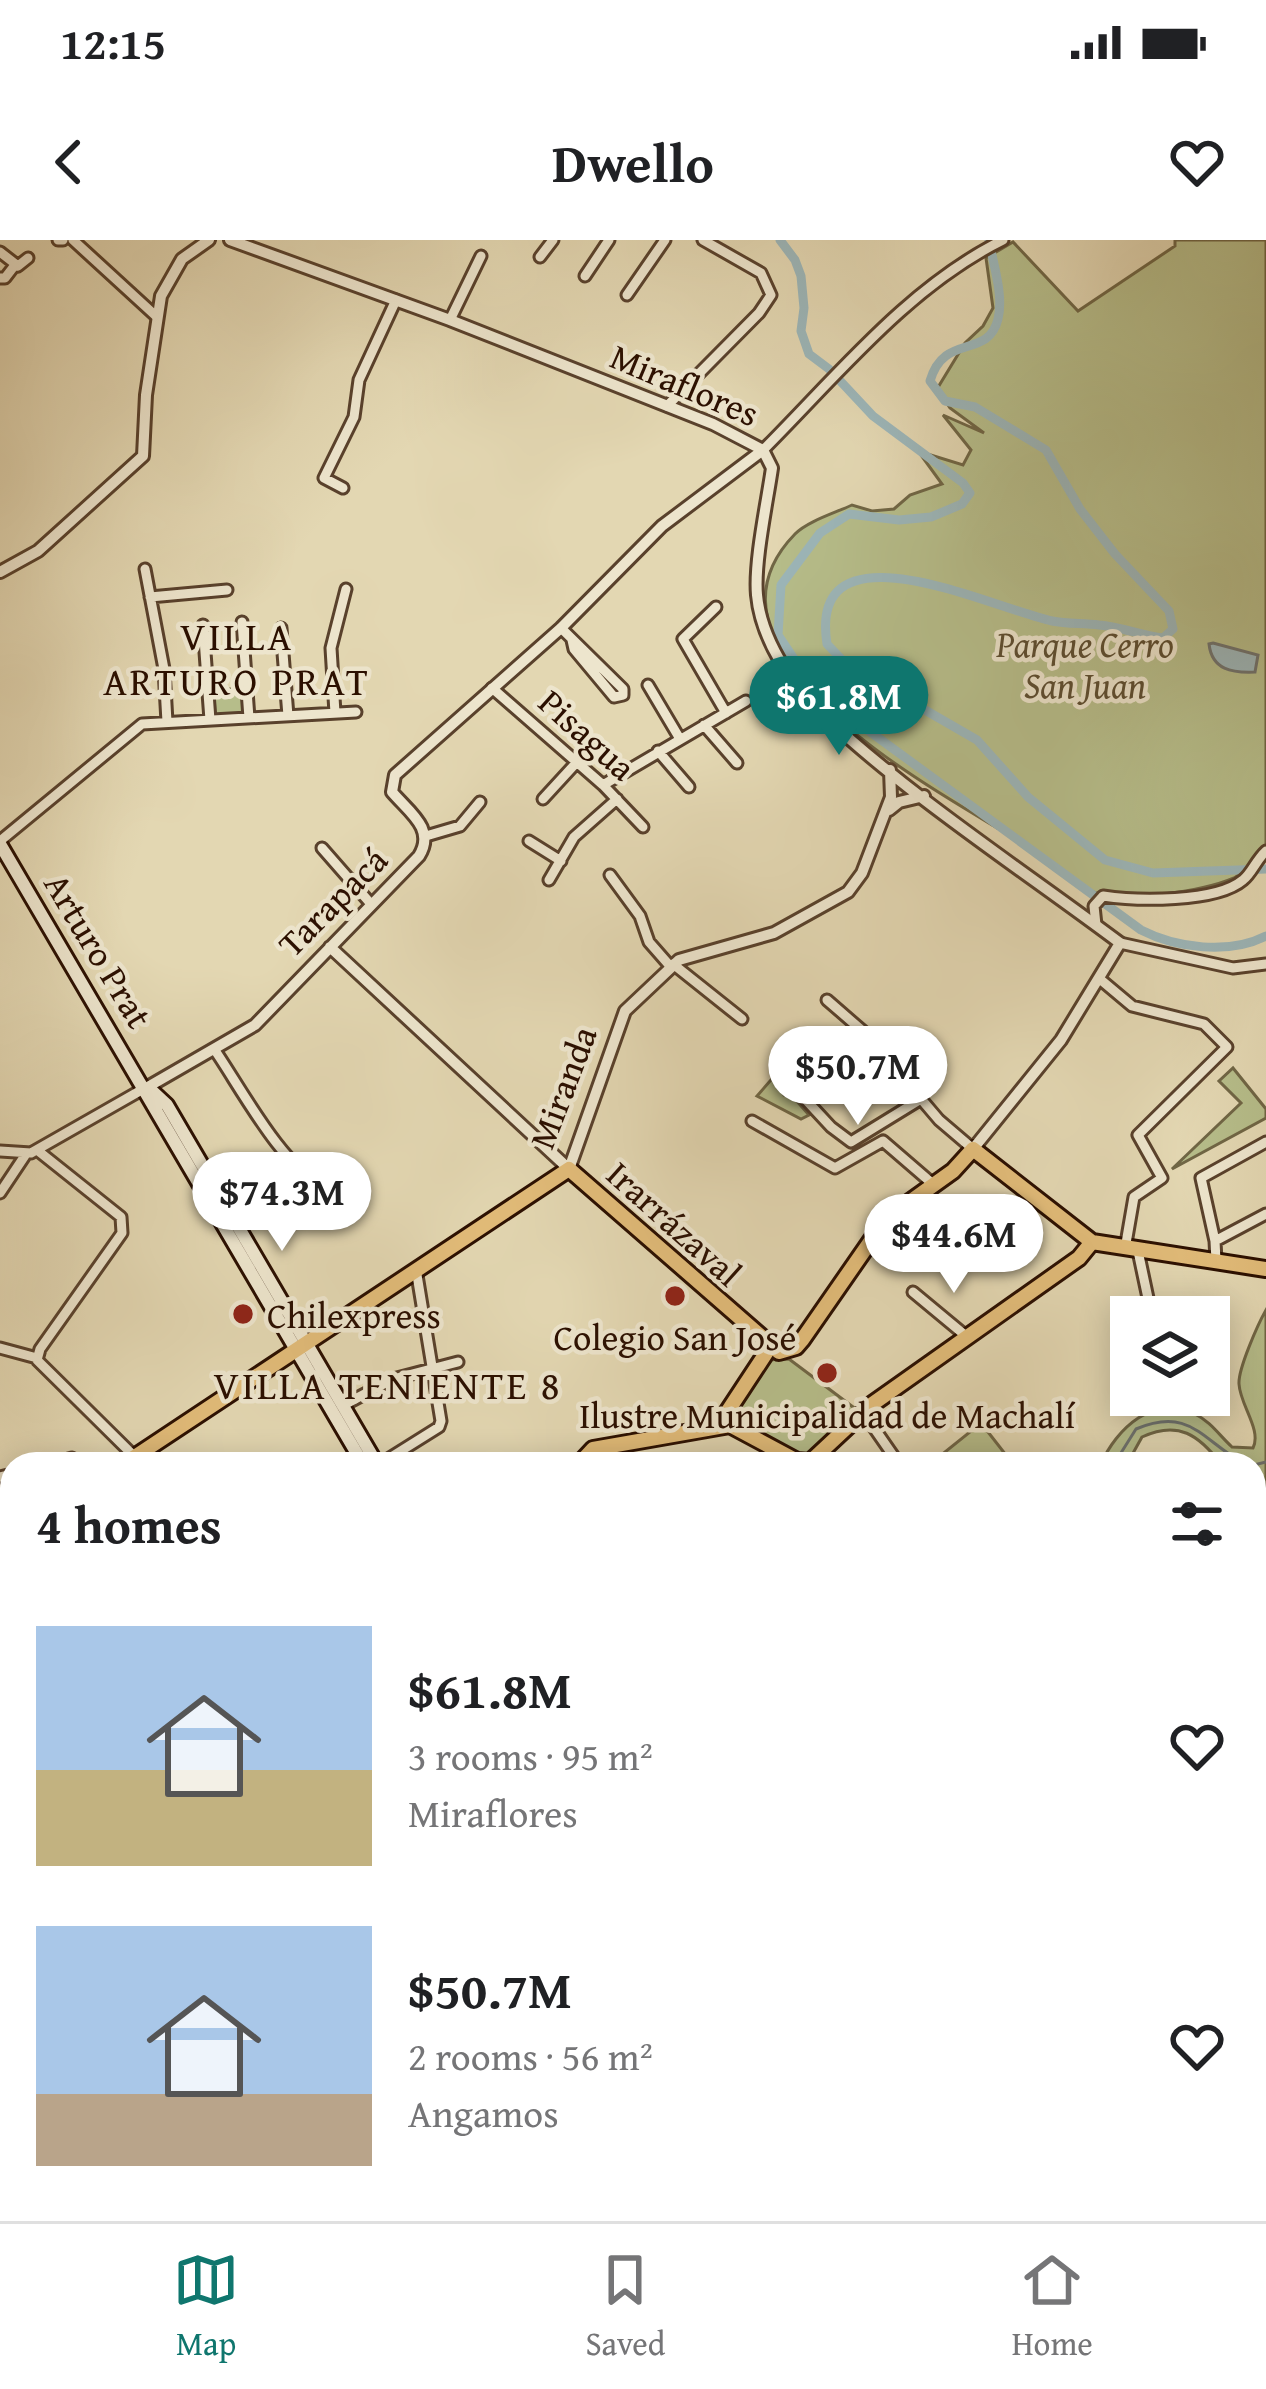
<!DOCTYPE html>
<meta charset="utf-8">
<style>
:root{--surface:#fff;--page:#f6f6f6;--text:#202124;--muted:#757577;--line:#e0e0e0;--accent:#0f766e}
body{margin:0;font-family:"Gentium Book Plus",serif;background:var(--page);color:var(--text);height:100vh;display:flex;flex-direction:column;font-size:45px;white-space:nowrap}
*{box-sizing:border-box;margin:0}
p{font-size:39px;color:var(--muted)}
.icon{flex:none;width:66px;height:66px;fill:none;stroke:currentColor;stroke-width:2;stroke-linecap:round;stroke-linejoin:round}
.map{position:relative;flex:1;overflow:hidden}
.sheet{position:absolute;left:0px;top:1212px;width:1266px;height:771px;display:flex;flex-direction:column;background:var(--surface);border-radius:36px 36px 0 0;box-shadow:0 6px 30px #0003}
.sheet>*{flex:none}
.buttons{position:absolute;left:1110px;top:1056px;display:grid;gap:24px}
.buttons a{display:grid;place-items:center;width:120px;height:120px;border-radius:0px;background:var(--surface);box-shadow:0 6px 30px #0003;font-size:60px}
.price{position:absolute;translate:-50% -102px;padding:0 27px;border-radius:42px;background:#fff;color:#222;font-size:39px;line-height:78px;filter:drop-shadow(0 3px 6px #0008)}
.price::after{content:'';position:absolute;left:50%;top:72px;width:36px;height:27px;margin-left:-18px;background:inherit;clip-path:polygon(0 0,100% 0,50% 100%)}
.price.current{background:var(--accent);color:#fff}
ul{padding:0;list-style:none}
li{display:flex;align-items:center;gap:36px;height:300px;padding:0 36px}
li span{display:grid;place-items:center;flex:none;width:336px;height:240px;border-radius:0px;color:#555}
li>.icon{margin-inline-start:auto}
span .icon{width:144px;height:144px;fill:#fffc;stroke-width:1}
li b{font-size:51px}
h2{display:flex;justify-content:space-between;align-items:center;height:144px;padding:0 36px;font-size:51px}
.status{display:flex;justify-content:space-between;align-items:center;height:84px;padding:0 60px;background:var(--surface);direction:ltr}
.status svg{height:33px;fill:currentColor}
header{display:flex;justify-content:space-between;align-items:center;height:156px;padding:0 36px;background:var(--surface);font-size:54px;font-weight:700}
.menu{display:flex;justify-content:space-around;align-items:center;height:168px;border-top:3px solid var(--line);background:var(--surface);font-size:33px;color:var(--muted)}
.menu a{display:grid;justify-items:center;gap:6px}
.menu .current{color:var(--accent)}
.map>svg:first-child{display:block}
.green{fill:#b6bd8a;stroke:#706645;stroke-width:3}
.water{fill:#9cb6b9;stroke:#6f736f;stroke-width:3}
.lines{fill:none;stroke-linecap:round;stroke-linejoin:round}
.stream{stroke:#6f736f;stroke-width:3}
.canal{stroke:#9cb6b9;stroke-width:9}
.minor-casing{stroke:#59412c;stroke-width:15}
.tertiary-casing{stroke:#59412c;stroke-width:16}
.secondary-casing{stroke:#2b0f00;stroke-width:18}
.primary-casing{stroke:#2b0f00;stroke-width:20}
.minor{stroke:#ede5cd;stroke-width:9}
.tertiary{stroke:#ede5cd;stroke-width:10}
.secondary{stroke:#ede5cd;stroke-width:12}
.primary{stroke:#e2bc79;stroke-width:14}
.poi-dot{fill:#8f2418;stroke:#ede5cd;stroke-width:4.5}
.labels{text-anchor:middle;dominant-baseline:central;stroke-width:9;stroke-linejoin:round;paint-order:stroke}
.street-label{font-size:36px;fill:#2b0f00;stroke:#ede5cd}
.park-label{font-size:36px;font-style:italic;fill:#5c4c30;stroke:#ede5cd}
.poi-label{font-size:36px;fill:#2b0f00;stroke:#ede5cd}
.neighbourhood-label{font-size:39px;letter-spacing:3px;fill:#2b0f00;stroke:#ede5cd}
</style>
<div class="status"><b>12:15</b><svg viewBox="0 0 49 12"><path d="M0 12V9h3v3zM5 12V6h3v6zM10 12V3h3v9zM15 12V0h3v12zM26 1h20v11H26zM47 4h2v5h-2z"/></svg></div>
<header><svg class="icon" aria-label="back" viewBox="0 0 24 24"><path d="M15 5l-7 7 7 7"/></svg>Dwello<svg class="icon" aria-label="heart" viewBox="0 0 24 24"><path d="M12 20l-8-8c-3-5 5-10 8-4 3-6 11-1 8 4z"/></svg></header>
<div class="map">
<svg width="1266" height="1981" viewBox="0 0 1266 1981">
<rect width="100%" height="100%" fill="#e3d7b2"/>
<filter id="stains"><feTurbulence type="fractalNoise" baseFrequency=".00167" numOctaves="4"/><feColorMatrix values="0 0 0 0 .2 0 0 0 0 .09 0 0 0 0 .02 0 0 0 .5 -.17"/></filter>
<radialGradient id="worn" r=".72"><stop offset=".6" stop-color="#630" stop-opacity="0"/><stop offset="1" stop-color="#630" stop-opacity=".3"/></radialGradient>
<path class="green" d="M1175,0h91v606c-10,9 -20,26 -32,32 -30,13 -114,26 -144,13 -24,-9 -65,-46 -91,-62 -80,-48 -316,-180 -204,-295 13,-13 40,-21 57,-29l20,6 22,-2 16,-14 32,-11 -24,-33 45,14 8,-15 -28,-35 41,18 -34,-25 -13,-19 28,-46 18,-17 10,-18 -7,-50 27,-16 65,69 97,-65z
M244,448l2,26 -31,2 -1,-26z
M783,826l14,16 -10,-1 -5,8 2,6 11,4 14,16 -8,4 -44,-23z
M1233,828l33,41v9l-94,51 69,-66 -22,-22z
M1266,1070v185l-12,-7v-24h-33c-22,-29 -43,-44 -79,-27l-15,27h-26c15,-35 53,-71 94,-50 16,8 24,21 37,33l21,1c9,-18 -13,-43 -14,-64 -1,-15 19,-60 27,-74z
M789,1119l68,51 -51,49 -72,-41 32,-58z
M981,1183l32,41h-83z
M12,1676v139l-12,8v-140z"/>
<path class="water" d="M1213,403l45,12 -3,17c-23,1 -43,-2 -46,-28z"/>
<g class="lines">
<path class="stream" d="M1114,1224l22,-35c55,-23 66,12 109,35
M1254,1225l12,-3
M1254,1454l12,8
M1254,1567l12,5
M0,1703l12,-14"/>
<path class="canal" d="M780,0l15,20 6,16 3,32 -3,23 8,23 20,15 44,47 90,67 7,10 -8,11 -31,13 -32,3 -50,-6 -29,19 -39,52 -3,50 39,58 324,237c35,18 88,25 125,6
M989,0c4,24 15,55 9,79 -10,41 -54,13 -68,62l15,20 30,6 71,43 34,59 35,45 54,57 4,18 -10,9c-22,-3 -42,-11 -64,-13 -16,-2 -32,-1 -47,-4 -55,-11 -245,-105 -225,23l20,21 130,75 51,57 77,63 48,13 113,-4"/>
<g class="minor-casing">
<path id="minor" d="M58,0h5
M73,0l84,77
M0,12l18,14 10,-8
M540,17l13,-17
M585,36l24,-36
M0,38h5l10,-13
M627,55l38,-55
M450,80l31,-64
M667,166l92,-93 12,-18 -10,-22 -58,-33
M763,210c74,-74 145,-163 240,-210
M343,248l-19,-10 30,-61 5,-37 37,-80
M145,329l19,100 3,53
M150,357l77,-7
M716,367l-33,32 43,74
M242,382l7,96
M203,385l7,95
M281,388l7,88
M561,388l62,61v6l-9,2 -40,-48 -2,-9
M648,445l32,54
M492,448l111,97 40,42
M335,473l-4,-65 15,-59
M704,485l33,38
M658,511l31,36
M603,545l143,-84
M543,559l34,-37
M426,596l34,-10 20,-24
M0,601l142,-117 214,-12
M529,601l32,20
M322,608l49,56
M610,635l30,41 9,26 21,24
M549,640l25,-43 43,-38
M1096,685l-2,-19 9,-10c33,5 113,7 140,-16 9,-7 13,-20 23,-29
M1120,703l113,25 33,-4
M673,724l69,55
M1101,740l31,26 72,18 23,23 -89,88 24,43 -28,19 -9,52
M827,760l38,33 74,87 34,29
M214,809c24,34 70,122 108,134
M793,846l38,41 20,15 70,-43
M752,881l83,47 48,-27 51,44
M37,910l84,67 1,16 -82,116 -3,11 98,97
M0,911l31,2 114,-65
M0,953l26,-39
M1215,1001l51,-27
M1138,1011l14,66
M1216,1021l-1,-20 -14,-63 65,-36
M913,1052l53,44
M0,1108l37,10
M342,1166l51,-27 65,-17
M863,1172l36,52
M51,1224l21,-6 8,6
M380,1224l59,-37 2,-6 -25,-152
M0,1237l12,-3
M1254,1297l12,-19
M1254,1463l12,6
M0,1922l12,-9
M832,1971l4,10
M958,1971l4,10
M1188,1971l7,10"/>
</g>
<g class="tertiary-casing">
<path id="tertiary" d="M230,0l220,80 263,104 50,26 9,18c-5,35 -18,94 -15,127 4,44 34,89 65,119 87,82 202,157 298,229l-59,97 -88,109
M0,332l38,-21 105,-95 3,-61 15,-99 21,-37 27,-19
M889,570l10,-8 25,-6
M330,707l239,222 56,-158 54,-51 95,-27 74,-41 14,-19 29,-76 -1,-27
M146,848l109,-63 164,-169c17,-27 -10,-44 -27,-64l3,-17 166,-147 101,-102 101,-76
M292,1971l7,10"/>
</g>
<g class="secondary-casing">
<path id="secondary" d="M0,604l363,620
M152,851l15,14 210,359"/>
</g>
<g class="primary-casing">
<path id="primary" d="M718,1186l52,-79
M124,1224l445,-295 210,183 17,-5 6,-7 84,-121 67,-48 20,-22 119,93 174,27
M579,1224l14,-15 137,-24 67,36 13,1 61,-57 208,-147 13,-16
M0,1306l12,-8
M0,1536l12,-1"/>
</g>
<use href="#minor" class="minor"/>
<use href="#tertiary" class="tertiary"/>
<use href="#secondary" class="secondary"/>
<use href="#primary" class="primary"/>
</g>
<g class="poi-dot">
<circle cx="675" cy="1056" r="12"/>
<circle cx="243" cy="1074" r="12"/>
<circle cx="827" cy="1133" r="12"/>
</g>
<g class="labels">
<g class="street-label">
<text transform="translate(685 144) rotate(23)">Miraflores</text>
<text transform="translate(588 494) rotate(42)">Pisagua</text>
<text transform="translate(332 661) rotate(-45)">Tarapacá</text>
<text transform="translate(99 710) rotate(59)">Arturo Prat</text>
<text transform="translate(562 847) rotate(-69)">Miranda</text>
<text transform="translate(675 983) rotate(42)">Irarrázaval</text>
</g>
<g class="park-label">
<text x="1085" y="403">Parque Cerro<tspan x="1085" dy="41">San Juan</tspan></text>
</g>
<g class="poi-label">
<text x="267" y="1074" text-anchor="start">Chilexpress</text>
<text x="675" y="1096">Colegio San José</text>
<text x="827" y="1174">Ilustre Municipalidad de Machalí</text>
</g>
<g class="neighbourhood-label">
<text x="237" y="395">VILLA<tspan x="237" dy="45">ARTURO PRAT</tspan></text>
<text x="388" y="1144">VILLA TENIENTE 8</text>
</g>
</g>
<rect width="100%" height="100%" filter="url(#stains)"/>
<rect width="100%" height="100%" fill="url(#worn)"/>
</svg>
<div class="buttons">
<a><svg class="icon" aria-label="layers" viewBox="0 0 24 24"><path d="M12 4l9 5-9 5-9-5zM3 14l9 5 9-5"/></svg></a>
</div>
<b class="price current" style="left:839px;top:518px">$61.8M</b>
<b class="price" style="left:858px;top:888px">$50.7M</b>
<b class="price" style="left:282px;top:1014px">$74.3M</b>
<b class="price" style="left:954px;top:1056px">$44.6M</b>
<section class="sheet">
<h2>4 homes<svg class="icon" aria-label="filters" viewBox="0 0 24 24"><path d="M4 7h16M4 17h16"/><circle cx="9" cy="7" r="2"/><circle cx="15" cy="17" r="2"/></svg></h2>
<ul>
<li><span style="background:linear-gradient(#a9c7e8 60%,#c2b280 0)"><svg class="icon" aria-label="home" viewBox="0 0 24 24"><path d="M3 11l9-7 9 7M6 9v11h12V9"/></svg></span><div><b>$61.8M</b><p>3 rooms · 95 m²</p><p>Miraflores</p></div><svg class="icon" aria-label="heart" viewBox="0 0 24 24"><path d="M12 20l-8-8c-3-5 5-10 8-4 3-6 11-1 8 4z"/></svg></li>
<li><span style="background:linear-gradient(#a9c7e8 70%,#b9a48a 0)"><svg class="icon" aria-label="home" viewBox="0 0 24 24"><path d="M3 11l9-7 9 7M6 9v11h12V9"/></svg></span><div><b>$50.7M</b><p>2 rooms · 56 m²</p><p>Angamos</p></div><svg class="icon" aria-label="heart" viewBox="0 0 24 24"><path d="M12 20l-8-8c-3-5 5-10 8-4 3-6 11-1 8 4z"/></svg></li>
</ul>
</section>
</div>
<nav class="menu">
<a class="current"><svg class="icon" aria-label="map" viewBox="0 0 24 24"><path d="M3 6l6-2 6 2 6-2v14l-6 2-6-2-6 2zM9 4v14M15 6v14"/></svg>Map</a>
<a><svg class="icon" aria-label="saved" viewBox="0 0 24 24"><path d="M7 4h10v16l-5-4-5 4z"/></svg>Saved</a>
<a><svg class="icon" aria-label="home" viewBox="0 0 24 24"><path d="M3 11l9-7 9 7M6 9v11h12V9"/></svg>Home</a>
</nav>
